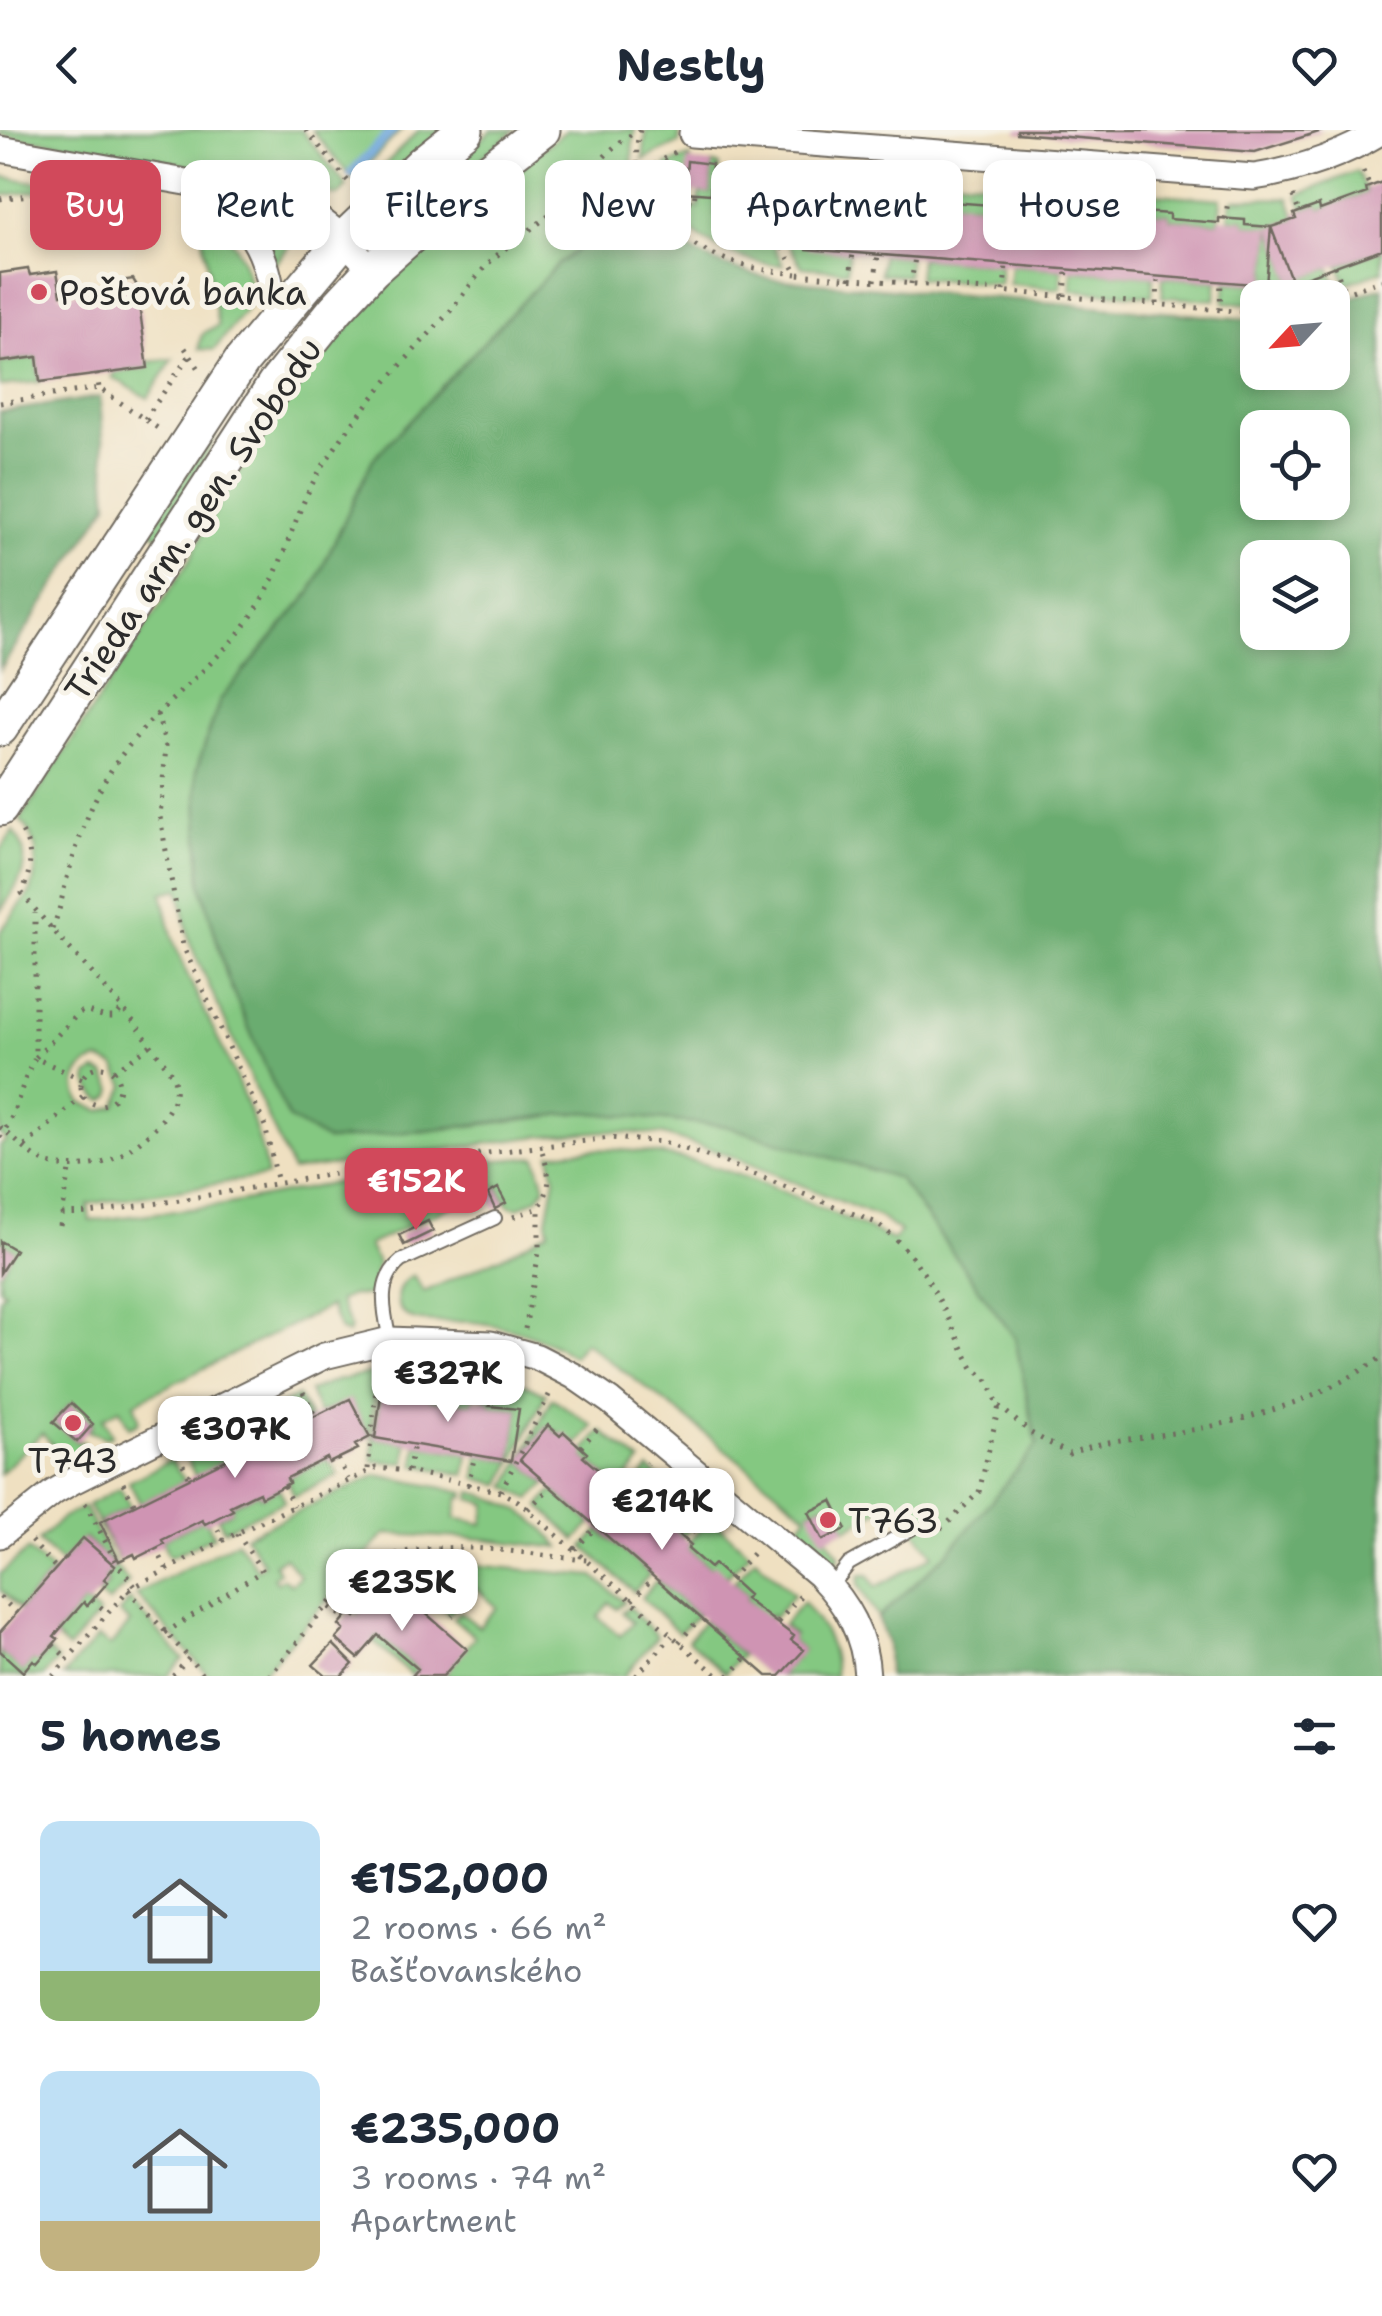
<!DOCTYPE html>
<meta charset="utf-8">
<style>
:root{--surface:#fff;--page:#f2f2f3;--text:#1f2937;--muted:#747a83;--accent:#d1495b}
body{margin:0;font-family:"Shantell Sans",sans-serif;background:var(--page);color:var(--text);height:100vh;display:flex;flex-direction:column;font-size:38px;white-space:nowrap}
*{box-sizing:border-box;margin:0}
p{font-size:32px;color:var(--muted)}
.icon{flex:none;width:55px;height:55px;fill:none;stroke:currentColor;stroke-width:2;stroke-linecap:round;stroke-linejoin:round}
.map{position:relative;height:1546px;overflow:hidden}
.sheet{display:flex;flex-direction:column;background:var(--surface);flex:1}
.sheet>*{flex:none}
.banner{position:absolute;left:30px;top:30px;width:1322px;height:90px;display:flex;gap:20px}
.needle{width:65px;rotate:244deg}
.tools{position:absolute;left:1240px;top:150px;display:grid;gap:20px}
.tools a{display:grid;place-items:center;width:110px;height:110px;border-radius:20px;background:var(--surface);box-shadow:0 5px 15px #0003;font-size:50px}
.price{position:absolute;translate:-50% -85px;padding:0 22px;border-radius:20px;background:#fff;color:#222;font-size:32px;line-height:65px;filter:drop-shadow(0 2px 5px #0008)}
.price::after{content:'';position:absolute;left:50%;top:60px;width:30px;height:22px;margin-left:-15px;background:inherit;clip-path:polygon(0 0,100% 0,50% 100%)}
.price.on{background:var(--accent);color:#fff}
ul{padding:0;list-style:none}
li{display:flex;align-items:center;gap:30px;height:250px;padding:0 40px}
li span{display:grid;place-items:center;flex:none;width:280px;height:200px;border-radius:20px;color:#555}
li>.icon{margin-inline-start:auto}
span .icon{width:120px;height:120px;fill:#fffc;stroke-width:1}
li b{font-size:42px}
h2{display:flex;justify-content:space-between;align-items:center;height:120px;padding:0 40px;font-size:42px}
.tag{padding:0 35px;border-radius:20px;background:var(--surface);box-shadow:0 5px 15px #0003;font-size:35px;line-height:90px}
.tag.on{background:var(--accent);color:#fff}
header{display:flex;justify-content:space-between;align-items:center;height:130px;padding:0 40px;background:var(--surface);font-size:45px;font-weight:700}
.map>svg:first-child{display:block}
.green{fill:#84c881;stroke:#587a56;stroke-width:2.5;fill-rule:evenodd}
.forest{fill:#6bac6f;stroke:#4b6c4d;stroke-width:2.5;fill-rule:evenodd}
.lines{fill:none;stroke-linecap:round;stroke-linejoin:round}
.stream{stroke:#6ca5db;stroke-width:9}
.building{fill:#cf94b3}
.lane-casing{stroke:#706a60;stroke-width:16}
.street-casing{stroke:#706a60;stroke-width:29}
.secondary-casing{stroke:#706a60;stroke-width:39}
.path{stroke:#706a60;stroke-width:5;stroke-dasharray:2.5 8;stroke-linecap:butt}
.lane{stroke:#fff;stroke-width:12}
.street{stroke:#fff;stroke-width:25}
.secondary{stroke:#fff;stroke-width:35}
.poi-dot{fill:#d1495b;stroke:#f7f3e8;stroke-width:4}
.labels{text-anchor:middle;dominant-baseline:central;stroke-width:10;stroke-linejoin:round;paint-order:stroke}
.poi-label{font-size:35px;fill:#2b2b2b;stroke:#f7f3e8;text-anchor:start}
.street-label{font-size:35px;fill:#2b2b2b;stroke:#f7f3e8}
</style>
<header><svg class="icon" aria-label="back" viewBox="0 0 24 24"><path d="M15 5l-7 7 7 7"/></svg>Nestly<svg class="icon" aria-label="heart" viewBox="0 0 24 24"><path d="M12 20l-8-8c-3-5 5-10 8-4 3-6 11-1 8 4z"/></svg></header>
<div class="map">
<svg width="1382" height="1546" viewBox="0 0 1382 1546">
<rect width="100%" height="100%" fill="#f7f3e8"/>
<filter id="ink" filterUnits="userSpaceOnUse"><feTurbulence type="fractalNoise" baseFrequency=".01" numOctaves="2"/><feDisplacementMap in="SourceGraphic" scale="20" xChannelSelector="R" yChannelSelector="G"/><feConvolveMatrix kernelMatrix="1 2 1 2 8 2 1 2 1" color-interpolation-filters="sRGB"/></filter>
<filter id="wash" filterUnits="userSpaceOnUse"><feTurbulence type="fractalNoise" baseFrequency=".0048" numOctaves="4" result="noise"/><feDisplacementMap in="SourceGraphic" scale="40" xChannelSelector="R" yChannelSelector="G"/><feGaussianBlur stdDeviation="2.25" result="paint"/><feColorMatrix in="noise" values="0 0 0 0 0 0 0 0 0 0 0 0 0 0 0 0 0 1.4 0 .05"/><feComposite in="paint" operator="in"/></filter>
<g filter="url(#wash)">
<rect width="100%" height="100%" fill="#efe0c1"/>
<path class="green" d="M0,0h301l46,56 -9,10 -238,-47 -100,-14z
M312,0h89l-48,50z
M419,0h24l-68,57 -19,7z
M492,0h23l-139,117 -4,-1 -1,-11z
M567,0h68c-5,26 -4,45 7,70l-85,65 -184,194 -62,133 -91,108 -24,71 5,113 27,96 60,138 132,14 164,-20 142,14 172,52 117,160 22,108 -87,105 -72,67 -19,-33 1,-10h9l7,12 58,-32 -41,-53 -47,27 -14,-28 -22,10 29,44 -1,6h-7l-36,-30 12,-16 -136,-109 -87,-64 -11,14c-30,-19 -67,-31 -102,-34 -18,-1 -38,2 -55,-2 -26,-7 -23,-35 -3,-45l11,17 88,-40 37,-21 -2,-11 8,-42 -5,-24c122,-22 234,38 343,86l7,-8 -21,-15 -156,-64 -60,-18 -56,-4 -74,6 -241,34 -102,-228 -11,-54 -17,4c5,19 8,41 16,60 30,73 76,144 89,223l-179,28 2,17 133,-16 142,-28 90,-13 81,-7 9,30 -6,10 -21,11 -9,-2 -12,-21 -129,60 9,18 -6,33 -19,-1 -13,6 11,27 -2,6 -8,-3 -10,-25 -196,97 5,15 -1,5 -9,4 -9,-18 -17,9 9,17 -6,3 -18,-7 5,-7 -23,-20 -16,18 23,20h7l-2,8 -16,9 -24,-26 -42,41v-176l4,-7 -4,-3v-15l14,-23 -14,-9v-95l6,-6 -6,-5v-203l31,-41 4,-17 1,-24 -8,-21 -8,-9 171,-262c17,-38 38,-71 61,-106 88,-133 188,-227 315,-322zM100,930l15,6 10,20 -9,20 -15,5 -20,-9c-11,-20 -3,-38 19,-42z
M646,0h34l-1,13 -36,17z
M690,27l-5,34 6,1v5l-31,-5 1,-15 6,-12z
M712,34l7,1 -4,50 45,4 23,46c-48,-1 -91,-28 -123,-61l39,4 1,-15h10z
M799,39l40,2 -2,22 12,59 -2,19 -45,-4 -29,-49 1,-7 21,2z
M1357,41l10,22 -47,17 -2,-5 -14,5 -6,-15z
M849,42l66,5 -2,22 -50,-4v-5l-16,-1z
M0,46l64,11 -64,9z
M924,47l66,5 2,3 -2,20 -51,-4 -16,-6z
M1004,52l64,5 -2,24 -50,-4v-5l-16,-1z
M1079,58l65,5 -1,24 -51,-4v-5l-16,-1z
M1155,64l66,5 -2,24 -50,-4v-5l-16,-1z
M1289,68l7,21 -25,9 21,53 38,-13 7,19 -28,10 -51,1 -1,6 -33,-2 2,-20 40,3 5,-57 -26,-3 -1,-6h-15l2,-16 4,-4z
M239,76l41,8 12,10 1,17 -18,23z
M199,84c40,27 44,38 54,86l-39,50 -15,-1c0,-16 6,-18 19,-23z
M1382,119v22l-36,13 -7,-19z
M882,124l27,3 -2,19 -27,-2z
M920,128l80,6v20l-82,-6z
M1011,135l51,4 -1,20 -52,-5z
M1072,140l81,6 -1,20 -81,-6z
M1163,147l54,4 -2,19 -53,-3z
M37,227l3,25 -40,4v-23z
M173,229l-25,39 -36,-21 3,-5 32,-4v-6z
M212,304l3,2 -22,49 -34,52 -9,-7z
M13,701c24,27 5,56 -13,80v-60z
M96,941l9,4 8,14 -2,7 -7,5c-9,-3 -17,-16 -16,-25z
M419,1241l-2,23 -19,-2 -1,5 -16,-1 -5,42 31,5 -1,20 -34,-2 7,-88z
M428,1242l49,1 2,2 -7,29 -44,-4z
M375,1243l-5,64 -20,-37 -31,14 -10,-23 29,-11z
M491,1247l34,7 21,10 -45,91 -25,-7 2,-23 33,6 8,-52 -30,-3 1,-5 -5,-1z
M298,1266l12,23 -46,22 -9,-22z
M552,1268l41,28 -15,18 -31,-18 -27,34 27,24 -17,15 -23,-12z
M241,1295h4l11,21 -61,30 -10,-23z
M601,1301l40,31 -23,25 -35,-30 2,-7z
M417,1315l51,9 -3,21 -50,-10z
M327,1328l11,17 -44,21 -7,-18z
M171,1330l14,21 -45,22 -11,-21z
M649,1339l54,44 -21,24 -18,-9 -24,-21 3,-4 -13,-12z
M377,1345l88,17 -1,6 -5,-1 -4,21 28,6 4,-20 -17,-5 2,-7c34,8 68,26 88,56l-76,-9 -99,-5 -125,142h-51l-73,-82 101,-53 20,28 7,-5 -19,-28zM285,1427l15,19 -9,8 -8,-6 -6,4 -4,-5 6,-5 -5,-8z
M120,1358l10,19 -30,15 19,39 -31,-56z
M279,1358l6,13 -61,29 -6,-12 14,-7 -2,-5 29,-14 2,5z
M554,1360l38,33 -16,17 -36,-34z
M84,1377l31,59 14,16 -21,21 -10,-9 10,-11 -4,-4 11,-13 -31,-28 -23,25 -23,-22 23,-22z
M710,1388l40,35 -23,23 -17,-8 -22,-19v-6z
M202,1390l6,3 6,13 -42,20 -4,-1 -6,-15z
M600,1400l50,44 -16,18 -50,-45z
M28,1420l25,22 -33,37 -20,-19v-16z
M755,1428l39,36 -20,24 -3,-3 -3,4 -23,-20 3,-4 -14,-13z
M451,1433l143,13 30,26 -7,7 -8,-7 -11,15 22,19 13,-14 -11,-9 7,-6 28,29 -33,40h-181l32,-39 -22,-19 7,-6 19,15 18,-20 -39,-35 -10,16 -36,-22z
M399,1438l57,40 -7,6 -32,-28 -13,15 -20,-17 -26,30 -13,-11 23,-24z
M657,1450l40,35 -18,18 -37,-35z
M130,1470l53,59 -15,17h-105l35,-39 12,9 20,-23 -11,-10z
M84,1472l15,12 -31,35 -14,-13z
M803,1472c18,22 34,45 31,74h-54l23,-26 -12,-10 3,-5 -11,-10z
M704,1491l38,34 -17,18 -37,-33z
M378,1505l40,34 -6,7 -39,-35z
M0,1521l23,20 10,-11 5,2 10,-11 10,9 -14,16h-44z"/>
<path class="forest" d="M642,70c26,49 78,67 130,79l485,41 1,52h74l1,-68 49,-17v1389h-494l-1,-33 -9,-25 72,-67 87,-106 -22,-107 -117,-160 -172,-52 -142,-14 -256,29 -40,-23 -60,-138 -27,-96 -5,-113 24,-71 91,-108 62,-133 184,-194zM1258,298h74v74h-74zM1258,428h74v74h-74z
M100,267l8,107 -108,166v-258z"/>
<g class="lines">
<path class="stream" d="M351,43l42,-43"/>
</g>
<g id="blocks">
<path class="building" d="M1017,0h305v1l-67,21 -238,-19z
M687,31l25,3 -2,30 -25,-2z
M1382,52v67l-90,33 -21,-55 25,-8 -2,-5 5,-2 20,-7 1,5 47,-17 -1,-5z
M837,58l26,2v5l50,4v-5l26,2v5l51,4v-5h6l20,2v5l50,4v-5l10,1 16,1v5l51,4v-5l26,2v5l50,4v-5l26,2v5l26,2 -5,58 -459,-36 3,-58 27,2z
M28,139l2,6 27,-4 4,24 46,-7v-5l26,-4 3,5 12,84 -108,14 -3,-25 -37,5v-89z
M498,1058l8,15 -11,6 -7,-15z
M428,1091l5,10 -29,14 -5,-10z
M0,1111l15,9 -15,23z
M398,1262l30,3v5l44,4 1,-5 17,2 -1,5 30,3 -8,52 -136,-23 6,-43 16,2z
M350,1269l20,38 -15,8 3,4 -29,14 -2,-5 -40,20 2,5 -28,14 -2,-5 -29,14 3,4 -28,14 -3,-4 -40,20 2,4 -28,14 -2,-4 -15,7 -19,-39z
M71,1273l22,21 -16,18 -24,-20z
M548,1295l12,11 4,-4 23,21 -4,4 35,30 4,-3 21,19 -3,4 13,11 11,10 4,-4 23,21 -3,4 22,19 4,-4 34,31 -3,4 49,37 -3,4 13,10 -24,26h-13l-247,-216z
M832,1371l14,28 -23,11 -14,-28z
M83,1408l32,28 -11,13 4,3 -21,24 -3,-4 -30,34 4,3 -21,24 -4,-3 -10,12 -23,-21v-19z
M384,1454l20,17 3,-4 60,52 -24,27h-31l6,-7 -40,-34 -20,23 -22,-19 8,-9 -5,-5 11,-13 6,5z
M333,1514l20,20 -11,12h-16l-13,-11z"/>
</g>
</g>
<g filter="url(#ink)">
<use href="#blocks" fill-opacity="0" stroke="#706a60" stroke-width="2.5"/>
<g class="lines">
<g class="lane-casing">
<path id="lane" d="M390,1210c-6,-28 -14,-59 11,-79l94,-43
M831,1457l18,-23 64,-36"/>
</g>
<g class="street-casing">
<path id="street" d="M692,4l562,43c46,-7 88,-22 128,-46
M0,19l282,50c38,14 64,42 90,71
M211,58c44,44 59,67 64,130
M0,1405l54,-43 21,-12 249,-124 66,-16 101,4 46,13 37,19 36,25 209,174c28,29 46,60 48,101"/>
</g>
<g class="secondary-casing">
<path id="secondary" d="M0,598l242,-367 102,-122 78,-75 43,-34
M0,678l275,-423 61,-76 36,-39 79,-70 91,-70"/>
</g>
<path class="path" d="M306,0l46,56
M640,0c-17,59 34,112 87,130 23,9 46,11 70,14
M795,38l-27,28v24l29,54 461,39
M1363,41l7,16
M640,50l14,-15 22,-14
M579,58l56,-16
M842,59l2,-17
M918,64l1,-16
M647,66l47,6 1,-9
M1293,66l6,16
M0,69l70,-10
M996,70l2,-19
M1070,77l2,-17
M1149,83l2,-20
M1225,89l3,-17
M1335,136l10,28
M850,149l3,-27
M875,151l3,-27
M911,154l4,-27
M1004,161l2,-27
M1065,166l2,-27
M1332,168l50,-18
M1157,174l1,-27
M1220,180l1,-29
M185,218l15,22
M97,244l2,14
M0,273l99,-15 60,41
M145,289l44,-63
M157,584l9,32 -6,71 23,129 82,180 13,57
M52,799c8,-17 10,-34 15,-51 14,-47 29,-92 60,-130 40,-52 99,-88 133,-145 25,-41 34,-90 59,-131 35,-56 80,-106 125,-154 15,-16 27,-36 43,-53 21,-22 48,-37 71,-57 28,-27 45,-59 81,-78
M81 956a19 19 0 1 1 38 0a19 19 0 1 1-38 0Z
M114,941l37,-26
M82,949l-47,-21 44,-45 6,-3 20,7h10l9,-10
M0,997c14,10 32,32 49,37 14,4 38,3 53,-1 26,-7 79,-49 73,-80 -3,-11 -13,-23 -20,-32 -39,-58 -91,-104 -133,-158 9,-22 12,-42 -1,-63
M0,1007c18,-23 20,-54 35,-79v-145
M25,1016l58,-50
M62,1084l27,-1 91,-13 201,-34 229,-28 53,4 53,17 158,63c53,35 70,92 99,146l14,11 12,27 -20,86 -32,32 -14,9
M513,1087l26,-9c16,-26 9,-36 1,-64
M60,1096l11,-61
M525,1199l14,-77v-44
M303,1262l12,24
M422,1264l1,-27
M479,1270l7,-30
M999,1276l32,27 38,21c37,-15 58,-14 97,-20 74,-10 155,-34 216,-77
M248,1289l11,25
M581,1317l18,-20
M178,1325l12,23
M338,1329l10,20
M368,1339l10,-98
M408,1341l6,-26
M123,1353l12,22
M468,1355l7,-30
M284,1356l9,20
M626,1357l21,-24
M501,1361l49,-98
M85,1373l32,61 18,22
M528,1379l23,-22
M213,1390l10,20
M685,1410l23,-26
M31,1411l25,27
M156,1418l10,20
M575,1419l21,-22
M387,1426l76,50 -11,10
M730,1449l25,-28
M128,1460l61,68
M0,1467l17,16
M92,1470l16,13
M632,1470l22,-23
M330,1477l15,11
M778,1492l23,-27
M165,1503l97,-62 -25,-38
M679,1512l21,-24
M53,1515l15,14
M53,1546l75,-86 109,-57 139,-65 32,3 93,21 17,9 200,175
M173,1546l16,-18 14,18
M269,1546c30,-34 58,-74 92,-104 49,-43 165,-17 226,-12
M636,1546l36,-40
M729,1546l17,-18"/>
<use href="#lane" class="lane"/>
<use href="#street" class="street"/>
<use href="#secondary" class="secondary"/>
</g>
</g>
<g class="poi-dot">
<circle cx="39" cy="162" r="10"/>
<circle cx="73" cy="1293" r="10"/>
<circle cx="828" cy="1390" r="10"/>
</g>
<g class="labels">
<g class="poi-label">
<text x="59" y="162">Poštová banka</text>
<text x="73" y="1330" text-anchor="middle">T743</text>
<text x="848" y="1390">T763</text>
</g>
<g class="street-label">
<text transform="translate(193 389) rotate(-56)">Trieda arm. gen. Svobodu</text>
</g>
</g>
</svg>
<div class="tools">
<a><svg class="needle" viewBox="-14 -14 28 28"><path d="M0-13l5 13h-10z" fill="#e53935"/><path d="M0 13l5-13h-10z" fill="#747a83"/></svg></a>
<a><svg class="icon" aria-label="locate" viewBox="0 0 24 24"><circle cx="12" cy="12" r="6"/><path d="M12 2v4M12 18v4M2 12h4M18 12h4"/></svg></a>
<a><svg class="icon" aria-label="layers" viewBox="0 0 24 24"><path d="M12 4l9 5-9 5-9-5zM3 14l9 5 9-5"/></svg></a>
</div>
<b class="price on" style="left:416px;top:1103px">€152K</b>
<b class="price" style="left:448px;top:1295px">€327K</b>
<b class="price" style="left:235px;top:1351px">€307K</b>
<b class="price" style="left:662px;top:1423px">€214K</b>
<b class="price" style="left:402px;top:1504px">€235K</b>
<div class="banner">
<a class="tag on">Buy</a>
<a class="tag">Rent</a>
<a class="tag">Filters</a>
<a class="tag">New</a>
<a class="tag">Apartment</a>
<a class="tag">House</a>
</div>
</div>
<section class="sheet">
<h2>5 homes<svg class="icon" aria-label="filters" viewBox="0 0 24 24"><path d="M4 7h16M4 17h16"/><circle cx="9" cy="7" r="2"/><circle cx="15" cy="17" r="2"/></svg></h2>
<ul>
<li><span style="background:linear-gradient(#bfe0f5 75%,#8fb573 0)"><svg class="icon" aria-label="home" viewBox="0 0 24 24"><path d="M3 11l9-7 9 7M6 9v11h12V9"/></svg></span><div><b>€152,000</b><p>2 rooms · 66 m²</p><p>Bašťovanského</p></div><svg class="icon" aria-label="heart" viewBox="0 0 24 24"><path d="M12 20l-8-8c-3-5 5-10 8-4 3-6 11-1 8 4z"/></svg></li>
<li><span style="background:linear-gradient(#bfe0f5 75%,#c2b280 0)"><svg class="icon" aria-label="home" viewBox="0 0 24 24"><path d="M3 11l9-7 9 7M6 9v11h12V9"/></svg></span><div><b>€235,000</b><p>3 rooms · 74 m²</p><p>Apartment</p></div><svg class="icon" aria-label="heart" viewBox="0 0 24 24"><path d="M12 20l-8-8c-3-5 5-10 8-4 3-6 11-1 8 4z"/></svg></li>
</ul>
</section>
